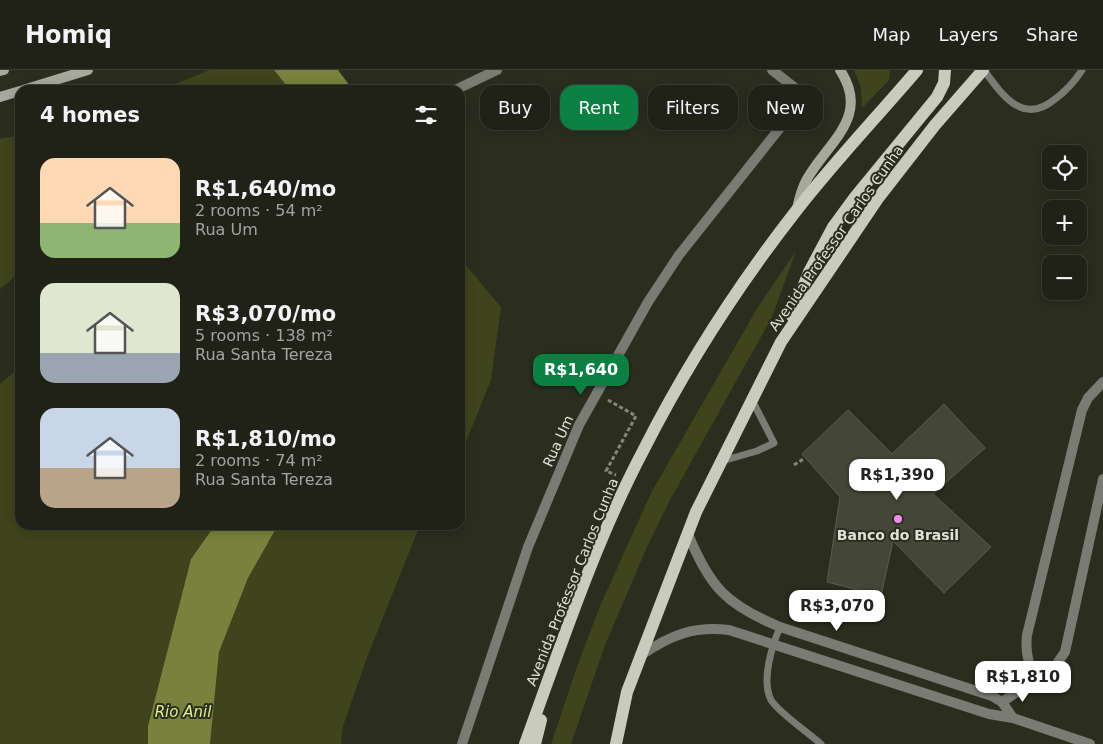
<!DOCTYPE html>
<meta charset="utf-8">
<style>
:root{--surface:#202217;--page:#282a20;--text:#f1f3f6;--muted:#a2a4a1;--line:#3d3f36;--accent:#0b8043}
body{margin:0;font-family:"DejaVu Sans",sans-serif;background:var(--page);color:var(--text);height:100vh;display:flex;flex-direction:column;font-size:19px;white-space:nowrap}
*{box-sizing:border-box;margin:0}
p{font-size:16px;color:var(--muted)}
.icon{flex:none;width:28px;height:28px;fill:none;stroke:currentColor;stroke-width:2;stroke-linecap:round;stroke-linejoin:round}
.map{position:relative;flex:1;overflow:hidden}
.drawer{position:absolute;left:15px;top:15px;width:450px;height:445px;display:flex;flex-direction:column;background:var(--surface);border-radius:15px;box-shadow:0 2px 12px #0003,0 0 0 1px var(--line)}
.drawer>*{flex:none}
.banner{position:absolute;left:480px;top:15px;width:475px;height:45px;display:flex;gap:10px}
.buttons{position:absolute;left:1042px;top:75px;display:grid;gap:10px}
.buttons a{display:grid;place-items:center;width:45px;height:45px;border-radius:10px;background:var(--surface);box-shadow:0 2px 12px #0003,0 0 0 1px var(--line);font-size:25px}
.price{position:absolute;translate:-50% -42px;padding:0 11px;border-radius:10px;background:#fff;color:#222;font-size:16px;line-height:32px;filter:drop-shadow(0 1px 2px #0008)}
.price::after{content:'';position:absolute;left:50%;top:30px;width:15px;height:11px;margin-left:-8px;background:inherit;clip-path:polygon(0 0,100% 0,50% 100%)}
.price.active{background:var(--accent);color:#fff}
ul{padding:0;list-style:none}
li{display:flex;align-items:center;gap:15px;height:125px;padding:0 25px}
li span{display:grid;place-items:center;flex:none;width:140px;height:100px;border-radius:15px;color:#555}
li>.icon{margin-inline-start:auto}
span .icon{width:60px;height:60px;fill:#fffc;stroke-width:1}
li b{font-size:21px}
h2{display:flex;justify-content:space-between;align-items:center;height:60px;padding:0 25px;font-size:21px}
.chip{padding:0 18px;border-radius:15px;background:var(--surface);box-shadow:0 2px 12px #0003,0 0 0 1px var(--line);font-size:18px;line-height:45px}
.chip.active{background:var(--accent);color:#fff}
header{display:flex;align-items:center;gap:30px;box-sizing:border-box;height:70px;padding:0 25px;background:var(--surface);border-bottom:1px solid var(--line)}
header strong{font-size:24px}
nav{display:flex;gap:28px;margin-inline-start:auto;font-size:18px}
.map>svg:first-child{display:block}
.green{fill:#3f441c}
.water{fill:#79823c}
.building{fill:#444637;stroke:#595c4c}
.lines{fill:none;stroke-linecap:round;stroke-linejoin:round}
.path{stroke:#85877c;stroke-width:3;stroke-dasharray:4 2.5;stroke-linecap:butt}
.lane{stroke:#7a7c74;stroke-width:7}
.street{stroke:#7a7c74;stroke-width:10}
.secondary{stroke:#a7a99d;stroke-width:10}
.primary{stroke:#c9ccbd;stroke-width:12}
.poi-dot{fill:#f08bf5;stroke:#2b2d1f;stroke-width:2}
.labels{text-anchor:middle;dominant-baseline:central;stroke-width:4;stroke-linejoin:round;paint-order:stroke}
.street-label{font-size:14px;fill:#e0e2d9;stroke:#2b2d1f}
.poi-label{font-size:14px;font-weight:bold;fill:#e0e2d9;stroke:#2b2d1f}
.water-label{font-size:15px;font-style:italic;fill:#e0ee8b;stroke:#2b2d1f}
</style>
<header>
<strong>Homiq</strong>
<nav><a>Map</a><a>Layers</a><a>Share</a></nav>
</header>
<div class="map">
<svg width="1103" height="674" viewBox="0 0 1103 674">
<rect width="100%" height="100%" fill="#2b2d1f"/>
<path class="green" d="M210,0h64l16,20h-130z
M854,0h36l-1,10 -27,28 -1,-20z
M20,65v137l-20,17v-150z
M796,181l-24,66 -102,183 -23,47 -42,98 -34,99h-20l27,-80 22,-58 52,-115 106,-184z
M460,188l41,49 -10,73 -31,77z
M20,297v158h195l-24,34 -43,167v18h-148v-360z
M278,455h142l-52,130 -25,71 -2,18h-131l9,-92 29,-74z"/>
<path class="water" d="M274,0h64l15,20h-63z
M215,455h63l-30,53 -29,74 -9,92h-62v-18l43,-167z"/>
<path class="building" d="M944,334l41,44 -52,46 58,53 -47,46 -51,-52 -12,55 -54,-14 13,-85 -38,-43 46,-44 44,44z"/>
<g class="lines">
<path class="path" d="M608,330l28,16 -30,55 10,4
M794,395l11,-7"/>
<path class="lane" d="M984,0c18,25 39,56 71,29 11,-8 20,-18 27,-29
M722,391l35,-10 17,-8 -22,-43
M780,557c-8,19 -19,53 -9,73 8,13 38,33 50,44"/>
<path class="street" d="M455,20l42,-20
M1103,312l-15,16 -6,12 -55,225c-2,17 1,30 8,44l16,-7 14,-20 38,-173
M688,464c22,54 39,71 92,93l212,69 10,6 11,16
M641,585c30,-20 52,-29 88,-25l260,84 24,4 77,26
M1002,632l27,-18
M462,674l66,-197 51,-122 69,-123 31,-47 120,-151 2,-8 -2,-5 -27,-21"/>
<path class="secondary" d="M0,1l4,-1
M23,20l65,-20
M0,27l20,-6
M797,139c2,-10 5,-21 10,-30 21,-37 64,-62 33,-109"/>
<path class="primary" d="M792,246l17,-44 24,-45 22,-30 82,-100 7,-14 1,-13
M525,674c36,-98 69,-200 118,-293 42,-83 96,-167 153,-240 38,-49 81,-94 121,-141
M535,674l6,-24
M616,674l11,-52 69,-180 85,-170 98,-145 56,-72 48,-55"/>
</g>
<circle class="poi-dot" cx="898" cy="449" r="5"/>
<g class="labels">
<g class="street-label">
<text transform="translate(836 168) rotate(-55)">Avenida Professor Carlos Cunha</text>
<text transform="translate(558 371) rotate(-66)">Rua Um</text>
<text transform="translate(572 512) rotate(-68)">Avenida Professor Carlos Cunha</text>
</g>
<g class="poi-label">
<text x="898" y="465">Banco do Brasil</text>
</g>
<g class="water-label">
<text x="183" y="642">Rio Anil</text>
</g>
</g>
</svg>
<div class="buttons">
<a><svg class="icon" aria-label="locate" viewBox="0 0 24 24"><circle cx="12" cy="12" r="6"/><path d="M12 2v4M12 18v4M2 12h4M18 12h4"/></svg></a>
<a>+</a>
<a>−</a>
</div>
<b class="price active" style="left:581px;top:326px">R$1,640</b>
<b class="price" style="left:897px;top:431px">R$1,390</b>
<b class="price" style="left:837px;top:562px">R$3,070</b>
<b class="price" style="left:1023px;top:633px">R$1,810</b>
<div class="banner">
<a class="chip">Buy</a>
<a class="chip active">Rent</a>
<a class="chip">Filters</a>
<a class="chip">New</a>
</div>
<section class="drawer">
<h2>4 homes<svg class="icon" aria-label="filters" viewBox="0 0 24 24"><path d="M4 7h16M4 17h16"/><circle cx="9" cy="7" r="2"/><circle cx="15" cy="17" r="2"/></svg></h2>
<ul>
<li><span style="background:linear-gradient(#ffd9b3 65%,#8fb573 0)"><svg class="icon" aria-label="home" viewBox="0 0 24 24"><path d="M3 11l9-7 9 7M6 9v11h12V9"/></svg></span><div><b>R$1,640/mo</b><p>2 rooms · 54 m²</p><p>Rua Um</p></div></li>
<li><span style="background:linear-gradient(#dfe7d0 70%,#9aa5b1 0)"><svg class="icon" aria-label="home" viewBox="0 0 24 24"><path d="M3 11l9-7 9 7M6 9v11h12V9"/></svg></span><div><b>R$3,070/mo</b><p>5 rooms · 138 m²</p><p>Rua Santa Tereza</p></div></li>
<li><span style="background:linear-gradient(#c9d6e8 60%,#b9a48a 0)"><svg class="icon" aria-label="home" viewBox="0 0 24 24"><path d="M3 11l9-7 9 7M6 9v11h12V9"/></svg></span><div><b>R$1,810/mo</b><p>2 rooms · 74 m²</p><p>Rua Santa Tereza</p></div></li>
</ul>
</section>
</div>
